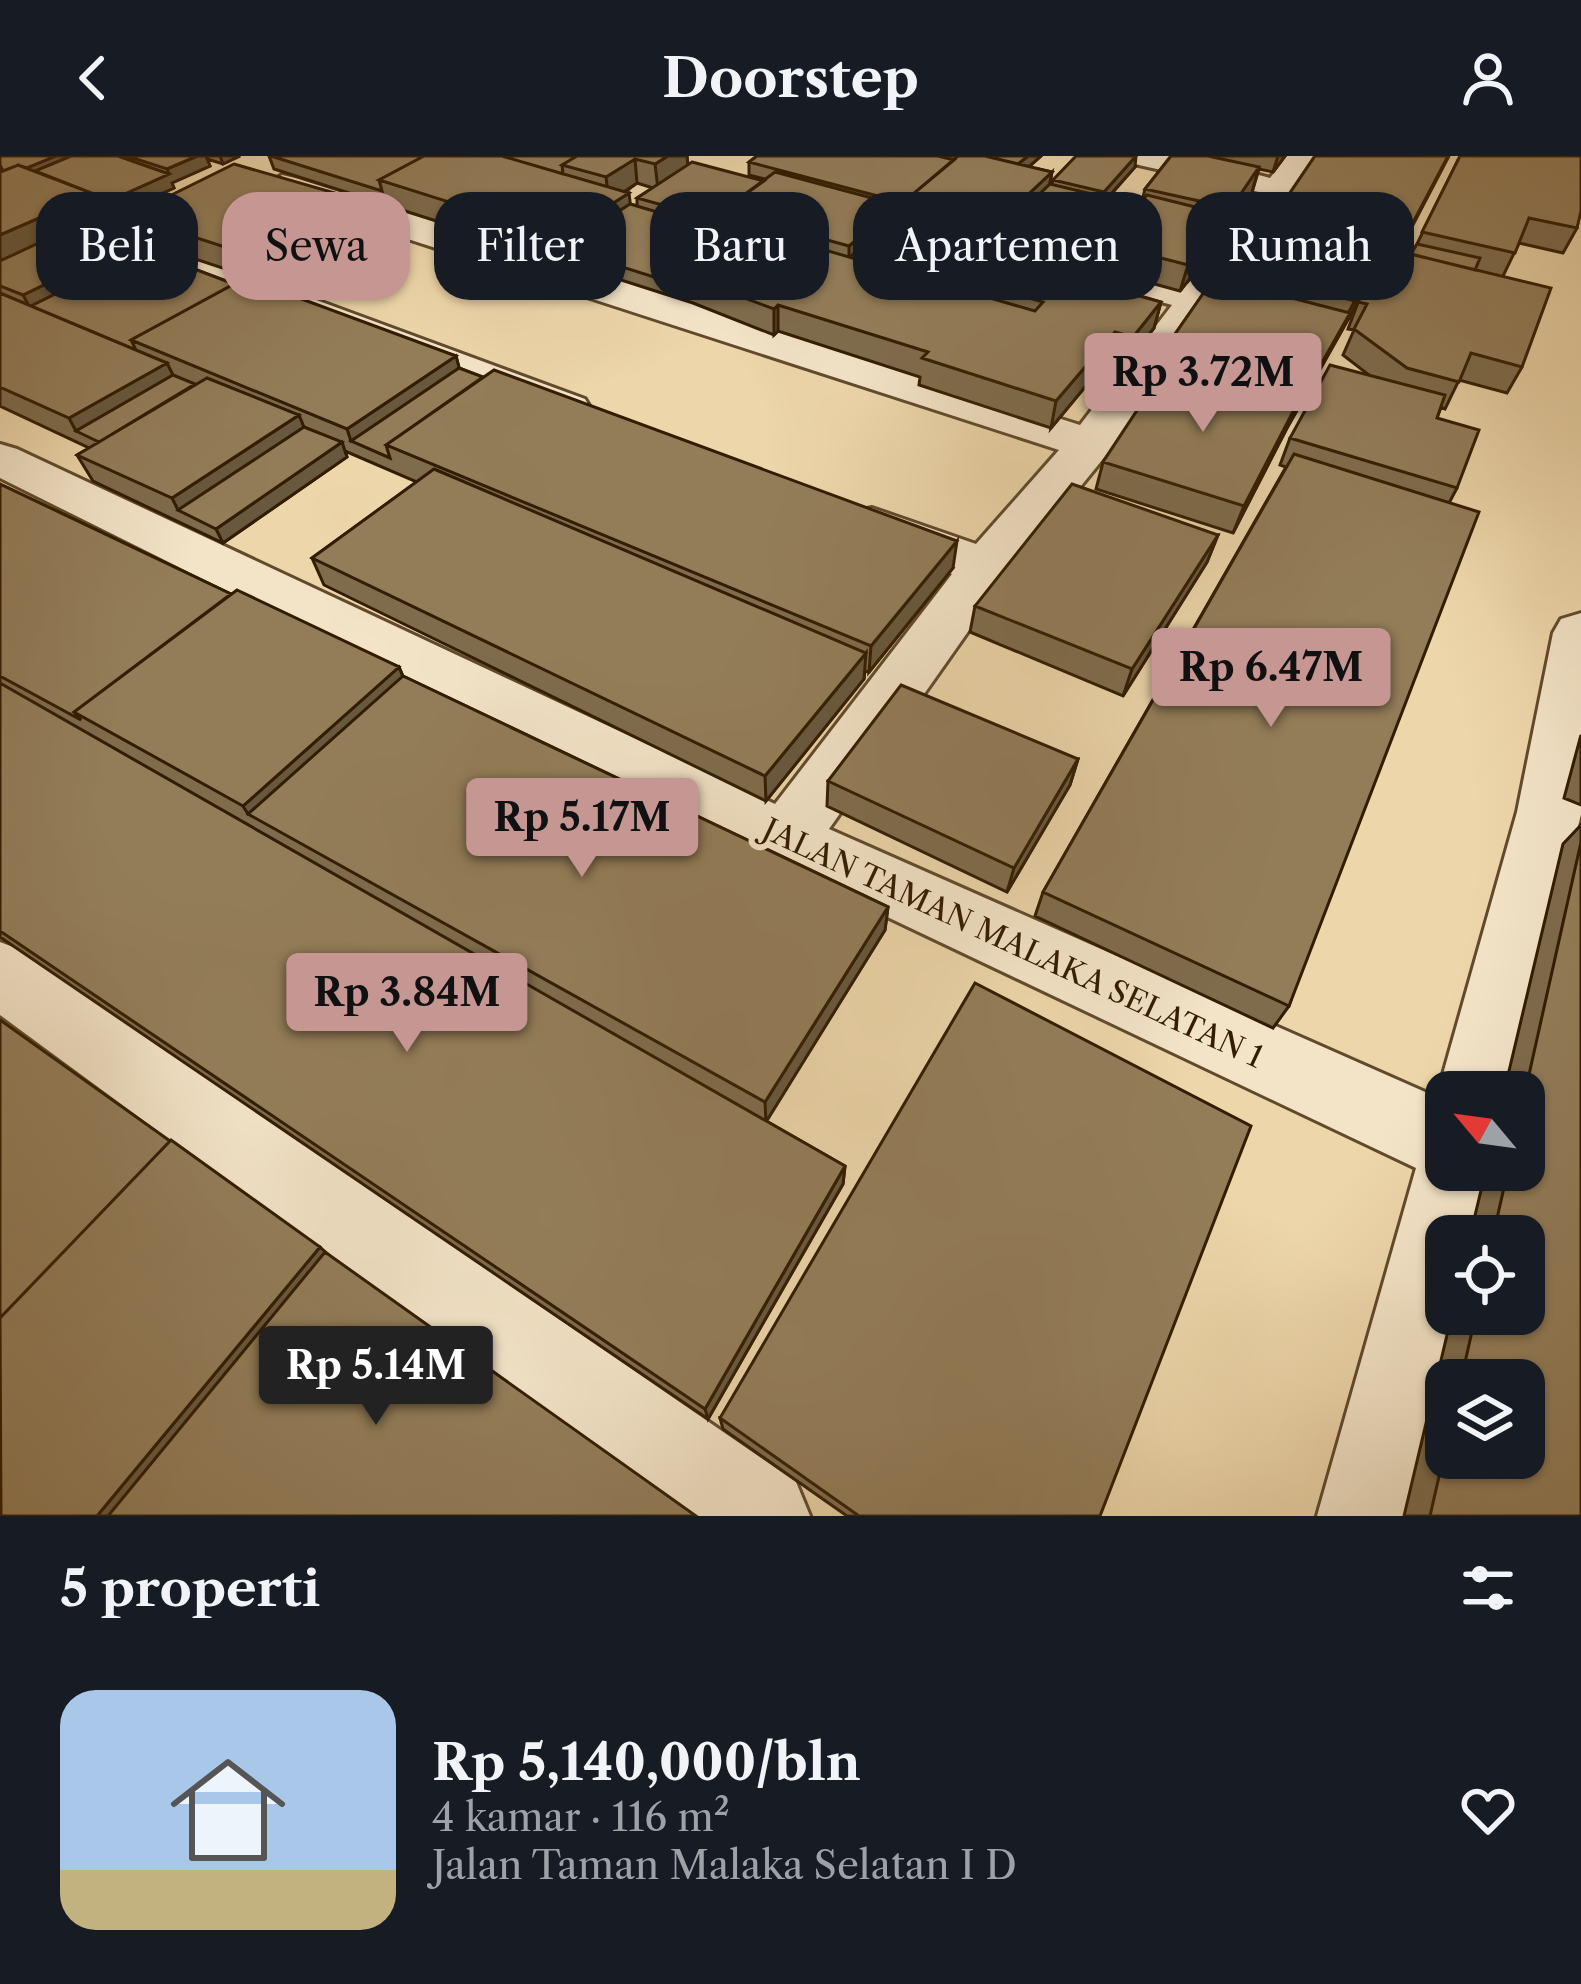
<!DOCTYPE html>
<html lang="id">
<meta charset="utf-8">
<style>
:root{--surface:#171b24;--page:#20242c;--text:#f1f3f6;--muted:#9ea1a6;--line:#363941;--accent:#c59692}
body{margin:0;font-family:"Libre Caslon Text",serif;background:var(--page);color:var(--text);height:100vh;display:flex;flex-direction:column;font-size:45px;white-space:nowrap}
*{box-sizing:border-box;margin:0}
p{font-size:39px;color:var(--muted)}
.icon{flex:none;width:66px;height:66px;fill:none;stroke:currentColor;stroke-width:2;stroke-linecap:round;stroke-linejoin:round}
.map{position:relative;height:1360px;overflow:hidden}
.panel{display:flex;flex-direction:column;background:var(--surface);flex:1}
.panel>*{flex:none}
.top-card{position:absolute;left:36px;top:36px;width:1509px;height:108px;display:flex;gap:24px}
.needle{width:78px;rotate:299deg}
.buttons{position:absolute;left:1425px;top:915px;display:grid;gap:24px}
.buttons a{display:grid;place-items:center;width:120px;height:120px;border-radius:24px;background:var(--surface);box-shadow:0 3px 9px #0004;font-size:60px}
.price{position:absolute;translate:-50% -102px;padding:0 27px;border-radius:12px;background:var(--accent);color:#111;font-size:39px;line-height:78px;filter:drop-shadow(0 3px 6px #0008)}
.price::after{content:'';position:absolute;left:50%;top:72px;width:36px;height:27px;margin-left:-18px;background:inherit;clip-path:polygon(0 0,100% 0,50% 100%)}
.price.on{background:#222;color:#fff}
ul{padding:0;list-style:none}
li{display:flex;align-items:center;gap:36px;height:300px;padding:0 60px}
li+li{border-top:3px solid var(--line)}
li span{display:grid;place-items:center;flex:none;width:336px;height:240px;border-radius:36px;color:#555}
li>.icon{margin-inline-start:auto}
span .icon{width:144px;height:144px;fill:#fffc;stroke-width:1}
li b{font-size:51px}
h2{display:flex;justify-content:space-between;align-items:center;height:144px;padding:0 60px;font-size:51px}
.chip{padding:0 42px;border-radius:36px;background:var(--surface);box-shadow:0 3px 9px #0004;font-size:42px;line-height:108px}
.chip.on{background:var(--accent);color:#111}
header{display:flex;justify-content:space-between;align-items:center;height:156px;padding:0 60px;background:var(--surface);font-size:54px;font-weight:800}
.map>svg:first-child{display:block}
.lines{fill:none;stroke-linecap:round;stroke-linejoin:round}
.minor-casing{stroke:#614a2c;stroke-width:6}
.minor{fill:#f3e4c8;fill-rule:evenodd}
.wall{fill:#7e6c4d;stroke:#321c02;stroke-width:3;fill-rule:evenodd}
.shaded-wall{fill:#67583e;stroke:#321c02;stroke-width:3}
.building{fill:#937d59;stroke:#321c02;stroke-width:3}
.labels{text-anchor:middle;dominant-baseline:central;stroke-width:12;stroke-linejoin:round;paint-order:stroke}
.street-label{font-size:30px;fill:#321c02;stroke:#f3e4c8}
</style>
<header><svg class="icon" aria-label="back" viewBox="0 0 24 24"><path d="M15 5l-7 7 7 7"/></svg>Doorstep<svg class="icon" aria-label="person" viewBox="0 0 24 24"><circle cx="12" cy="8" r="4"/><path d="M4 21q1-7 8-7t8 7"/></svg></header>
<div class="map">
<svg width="1581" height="1360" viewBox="0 0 1581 1360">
<rect width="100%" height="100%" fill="#edd6aa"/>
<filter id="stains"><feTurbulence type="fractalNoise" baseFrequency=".00167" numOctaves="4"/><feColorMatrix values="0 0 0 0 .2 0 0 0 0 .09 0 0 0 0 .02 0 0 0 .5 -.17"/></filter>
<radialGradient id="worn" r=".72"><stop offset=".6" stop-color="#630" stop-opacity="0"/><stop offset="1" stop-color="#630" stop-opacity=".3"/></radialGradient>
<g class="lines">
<g class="minor-casing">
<path id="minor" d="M1124,0h64l82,22 17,-22h36l-216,298 -102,125 -176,250 612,270 -3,-7 79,-280 36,-179 8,-14 20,-6v201l-65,278h-70v78h51l-16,66h-35v78h16l-49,202h-96l99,-348 -653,-310 -763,-380v-34l17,5 758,355 177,-230 -98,-38 -8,-12 8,-12 18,-4 104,36 83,-94 -790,-256 -5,-8 18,-11 13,3 785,247 92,-120 -141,-39 -6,-8 6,-8 14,-4 143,38 71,-92 -129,-29z
M99,64l486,179 6,10 -6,10h-34l-466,-179 -5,-8 5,-8z
M0,786l26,10 770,530 14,34h-129l-681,-501z"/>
</g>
<use href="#minor" class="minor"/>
</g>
<path class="wall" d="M0,0h240l-17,8 -16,-5 3,7 -38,17 2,5 -78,35 42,16 6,11 90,34 222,72 3,12 494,200 -84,104 -4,-1 -1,8 -98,122 -442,-216 -12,-27 105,-76 -72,-31 2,6 -124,86 -130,-62 -16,-26 12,-7 -89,-42z
M269,0h418l1,9 76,16 1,-2 -16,-4v-13l8,-6h284l-12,11 23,5 -2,12h2l1,-4 82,-13 -27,31 30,7 4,-4 3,-12 26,-33h114l-12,16 -14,-3 -7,23 -30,41 -2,7 -40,51 -51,-14 5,2 -4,14 31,9 -7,26 -28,35 -17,-5 -58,70 -132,-43 1,-8 -142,-46 -4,4 -81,-32 -419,-134zM637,27l16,5 -16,10v8l-7,-2 -5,-12zM897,59l93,25 -93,-24z
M1315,0h134l-69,132 11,2 26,-46 43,-88 117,72 -14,25 -44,-10 -16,33 19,91 -15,26 -48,-13 -14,29 -4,-2 -4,11 20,70 -8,15 -160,503 -16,22 -238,-112 8,-24 243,-425 -6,-2 10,-27 79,-63 -26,-20 11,-25 -6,-1 11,-29 -72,128 -54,105 -137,-44 7,-27 48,-72 -7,-2 4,-15 66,-95 4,-12 36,-20z
M366,46l7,25 -99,58 -133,-44 -12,-25z
M0,328l231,110 168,73 4,9 485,231 -3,23 -119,191 79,45 -2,18 -135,235 -708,-482z
M1218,379l-11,27 -84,134 -153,-64 5,-26z
M1581,579v70l-17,-7z
M1078,603l-8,26 -63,107 -180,-86 1,-25z
M1581,669v691h-177l48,-202h72v-78h-54l16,-66h38v-78h-20l59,-248zM1446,1224h78l-78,78z
M720,1262l380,98h-253l-124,-87z"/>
<path class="shaded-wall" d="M56,0h39l-95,40 1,-31z
M197,0h9l4,10 -38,17 2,5 -68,30 -6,-13 69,-31 -2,-5z
M220,0h20l-17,8z
M668,0h19l1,12 -30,21 -3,-25z
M1028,0h13l-32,28 2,-13z
M1136,0l-1,11 -34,38 3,-13z
M1278,0h7l-12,16z
M635,3l2,24 -28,19 -3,-25z
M1259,11l-7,25 -29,41 8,-25z
M1052,16l-5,25 -44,32 1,-12z
M629,37l3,25 -70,30 -2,-11z
M94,38l12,24 -106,49v-32z
M366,46l7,25 -99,58 -9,-25z
M898,49l-2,25 -47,28v-12z
M1227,59l-7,25 -40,51 8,-26z
M138,83l12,25 -113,57 -14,-26z
M1370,118l-11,26 -72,128 -54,105 11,-27 54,-104z
M1161,146l-7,26 -28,35 7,-26z
M778,149v26l-4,4v-26z
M1115,176l-6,26 -58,70 5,-27z
M456,200l7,26 -112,59 -4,-12z
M167,207l13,26 -104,42 -7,-13z
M299,259l11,27 -132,68 -6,-12z
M342,286l5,15 -124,86 -7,-14z
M1218,379l-11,27 -84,134 9,-27z
M957,385l-4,27 -84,104 2,-26z
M866,497l-2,26 -98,122 -1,-25z
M399,511l14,35 -165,112 -5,-8z
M1078,603l-8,26 -63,107 7,-24z
M888,751l-3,23 -119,192 -1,-20z
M845,1010l-2,18 -135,235 -3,-10z
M320,1091l23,21 -200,248h-46z"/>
<path class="building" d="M0,0h56l-29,12 -9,-3 -15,6 -3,-6z
M71,0h47l51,18 -69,31 -6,-11 -59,-23z
M127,0h70l-30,13z
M271,0h153l-45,24 3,11z
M424,0h78l127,37 -69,44 -181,-57z
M502,0h75l-15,9 1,9z
M577,0h91l-13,8 -20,-5 -29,18 -44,-12z
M757,0h181l16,4 -41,34 -1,11 -163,-43z
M958,0h27l67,16 -48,45 -91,-23z
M985,0h43l-10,8z
M1076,0h60l-32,36 -51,-12z
M1171,0h37l51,11 -28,41 -86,-19z
M1315,0h133l-69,131 -11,-2 -3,1 5,-12 -116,-28z
M1460,0h121v55l-4,17 -48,-10 -14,35 -93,-21z
M692,6l72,19 -42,30 1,11 -86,-24z
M234,8l132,38 -101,58 -136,-44z
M18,9l76,29 -94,41v-63z
M775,16l123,33 -49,41 -127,-35z
M1050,28l88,21 -35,38 -3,12 -8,-2 2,-3 -91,-21z
M1147,39l80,20 -39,50 -85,-22z
M630,48l115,34 -54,40 1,11 -130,-41z
M897,60l87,23 -45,44 -89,-26z
M88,64l50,19 -115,56 -23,-9v-25z
M756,74l279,81 8,-9 -96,-28 37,-36 28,7 13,-12 69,17 -8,10 48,19 -9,13 36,10 -28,35 -18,-5 -59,69 -134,-43 6,-6 -150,-47 -4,4 -83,-31z
M1235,86l135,32 -15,27 -137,-35z
M1417,88l63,14 -5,12 -64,-16z
M144,94l90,34 -103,56 5,10 -105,-44z
M1410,98l141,34 -29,79 -51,-14 -12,29 -52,-14 -53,-39 13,-25 -9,-2 10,-17 23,5z
M245,122l211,78 -109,73 -216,-89z
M1214,122l136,35 -57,101 5,-12 -131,-37 -7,11 -12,-3z
M0,137l167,70 -98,55 -69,-31z
M1167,209l131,37 -54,104 -141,-44z
M1330,209l115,30 -8,23 42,12 -22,58 -167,-50z
M459,212l24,9 -97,68 4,13 -39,-17z
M494,214l463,171 -86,105 -485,-201z
M173,219l22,9 -96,58 -23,-11z
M207,222l92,37 -127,83 -95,-43z
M304,271l38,15 -126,87 -38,-19z
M1294,298l185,58 -190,494 -246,-114z
M434,313l432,184 -101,123 -453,-218z
M0,328l231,110 -157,118 7,8 -81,-44z
M1072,328l146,51 -86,134 -157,-63z
M237,434l162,77 -156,139 -169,-94z
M403,520l485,231 -123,195 -517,-288z
M0,527l845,483 -140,243 -705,-478z
M901,529l177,74 -64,109 -186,-87z
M1581,686v674h-151l16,-70v12h78v-78h-63l15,-66h48v-78h-31l15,-66h16v-73z
M975,827l276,143 -151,390h-241l-139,-98z
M0,864l170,121 -170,177z
M171,984l149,107 -223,269h-96l-1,-198z
M325,1096l371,264h-588z"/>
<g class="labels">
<g class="street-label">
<text transform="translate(1013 787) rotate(25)">JALAN TAMAN MALAKA SELATAN 1</text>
</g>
</g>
<rect width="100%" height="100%" filter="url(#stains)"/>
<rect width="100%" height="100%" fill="url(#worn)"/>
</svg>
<div class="buttons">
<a><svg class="needle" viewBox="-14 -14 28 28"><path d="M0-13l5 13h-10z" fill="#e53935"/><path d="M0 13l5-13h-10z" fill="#9ea1a6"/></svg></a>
<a><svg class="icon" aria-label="locate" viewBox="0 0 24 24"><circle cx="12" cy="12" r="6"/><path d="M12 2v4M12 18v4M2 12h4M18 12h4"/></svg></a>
<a><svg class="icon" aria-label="layers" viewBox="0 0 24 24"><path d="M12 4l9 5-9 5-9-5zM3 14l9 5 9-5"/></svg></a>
</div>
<b class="price" style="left:1203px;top:279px">Rp 3.72M</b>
<b class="price" style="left:1271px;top:574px">Rp 6.47M</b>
<b class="price" style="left:582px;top:724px">Rp 5.17M</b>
<b class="price" style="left:407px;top:899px">Rp 3.84M</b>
<b class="price on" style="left:376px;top:1272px">Rp 5.14M</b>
<div class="top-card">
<a class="chip">Beli</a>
<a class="chip on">Sewa</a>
<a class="chip">Filter</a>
<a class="chip">Baru</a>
<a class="chip">Apartemen</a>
<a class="chip">Rumah</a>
</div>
</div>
<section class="panel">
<h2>5 properti<svg class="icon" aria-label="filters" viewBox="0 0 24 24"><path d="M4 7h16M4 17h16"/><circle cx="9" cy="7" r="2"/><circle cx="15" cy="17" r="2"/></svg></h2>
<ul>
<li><span style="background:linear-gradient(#a9c7e8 75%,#c2b280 0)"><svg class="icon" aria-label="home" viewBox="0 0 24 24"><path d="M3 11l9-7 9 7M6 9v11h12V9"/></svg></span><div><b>Rp 5,140,000/bln</b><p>4 kamar · 116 m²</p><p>Jalan Taman Malaka Selatan I D</p></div><svg class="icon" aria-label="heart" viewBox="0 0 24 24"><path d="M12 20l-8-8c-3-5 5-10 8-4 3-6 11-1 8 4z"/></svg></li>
</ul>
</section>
